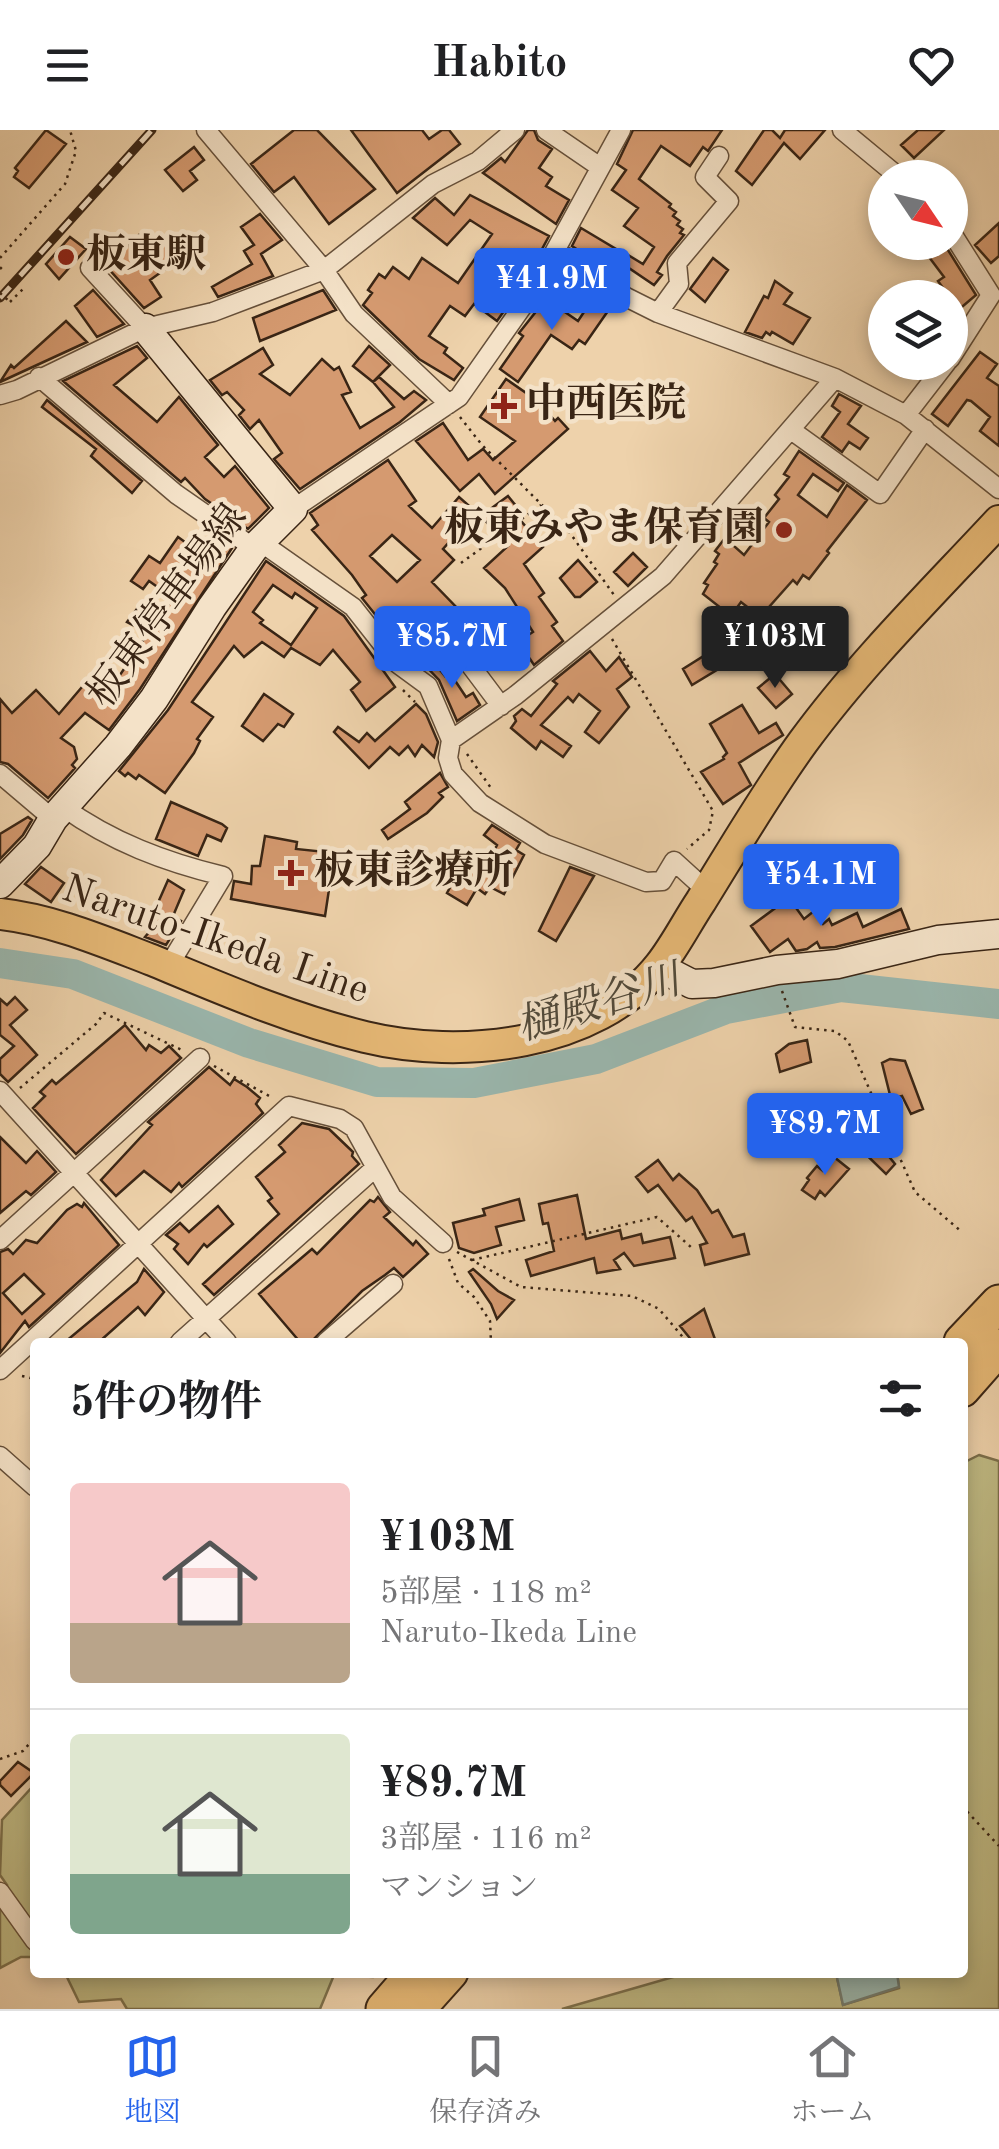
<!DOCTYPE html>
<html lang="ja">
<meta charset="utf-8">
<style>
:root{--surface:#fff;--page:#f2f2f2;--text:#202124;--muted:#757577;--line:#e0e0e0;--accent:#2563eb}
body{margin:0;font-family:"Old Standard TT","Noto Serif JP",serif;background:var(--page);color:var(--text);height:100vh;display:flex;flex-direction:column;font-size:38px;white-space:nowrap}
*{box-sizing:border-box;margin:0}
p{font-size:32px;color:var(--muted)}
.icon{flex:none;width:55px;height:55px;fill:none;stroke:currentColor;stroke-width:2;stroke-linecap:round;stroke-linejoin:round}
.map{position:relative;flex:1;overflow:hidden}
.panel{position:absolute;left:30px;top:1208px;width:938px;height:640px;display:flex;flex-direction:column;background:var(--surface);border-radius:10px;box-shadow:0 5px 15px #0003}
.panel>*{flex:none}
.needle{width:65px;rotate:125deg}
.fabs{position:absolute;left:868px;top:30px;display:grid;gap:20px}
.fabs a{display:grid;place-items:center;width:100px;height:100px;border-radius:50%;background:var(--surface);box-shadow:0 5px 15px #0003;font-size:50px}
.price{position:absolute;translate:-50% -85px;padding:0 22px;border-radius:10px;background:var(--accent);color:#fff;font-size:32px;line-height:65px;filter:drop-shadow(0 2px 5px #0008)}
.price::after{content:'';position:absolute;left:50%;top:60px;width:30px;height:22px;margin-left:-15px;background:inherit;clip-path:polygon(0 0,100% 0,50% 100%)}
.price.active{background:#222;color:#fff}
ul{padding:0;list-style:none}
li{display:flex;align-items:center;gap:30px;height:250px;padding:0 40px}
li+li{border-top:2px solid var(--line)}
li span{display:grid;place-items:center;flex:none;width:280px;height:200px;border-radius:10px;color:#555}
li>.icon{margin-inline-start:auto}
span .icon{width:120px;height:120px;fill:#fffc;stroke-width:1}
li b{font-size:42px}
h2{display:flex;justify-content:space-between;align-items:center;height:120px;padding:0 40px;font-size:42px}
header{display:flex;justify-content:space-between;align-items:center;height:130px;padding:0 40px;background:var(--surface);font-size:45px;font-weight:600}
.dock{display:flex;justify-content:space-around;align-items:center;height:140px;border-top:2px solid var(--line);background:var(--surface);font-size:28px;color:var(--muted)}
.dock a{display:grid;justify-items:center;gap:5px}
.dock .active{color:var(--accent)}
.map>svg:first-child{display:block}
.green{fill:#bfba84;stroke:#7c704c;stroke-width:2.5}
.water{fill:#9ab7ae;stroke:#737d71;stroke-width:2.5}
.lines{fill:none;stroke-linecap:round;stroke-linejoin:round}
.river{stroke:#9ab7ae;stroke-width:30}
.building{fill:#d59a70;stroke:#392515;stroke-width:2.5;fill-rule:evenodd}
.street-casing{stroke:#66503a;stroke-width:21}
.secondary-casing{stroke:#392515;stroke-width:31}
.primary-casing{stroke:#392515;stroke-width:34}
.highway-casing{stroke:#392515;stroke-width:39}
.path{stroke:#392515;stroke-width:2.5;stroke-dasharray:2.5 5;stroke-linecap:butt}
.street{stroke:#f4e2c8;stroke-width:18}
.secondary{stroke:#f4e2c8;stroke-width:28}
.primary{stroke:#e7b976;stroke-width:30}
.highway{stroke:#e7b976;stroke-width:35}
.rail-casing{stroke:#392515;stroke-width:9}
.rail{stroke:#f4e2c8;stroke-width:5;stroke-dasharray:15;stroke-linecap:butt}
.path-bridge{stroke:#392515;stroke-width:2.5;stroke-dasharray:2.5 5;stroke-linecap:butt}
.poi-dot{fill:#8f2418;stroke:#f4e2c8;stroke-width:4}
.labels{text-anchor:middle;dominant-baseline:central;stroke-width:9;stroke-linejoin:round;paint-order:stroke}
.poi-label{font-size:40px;font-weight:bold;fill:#392515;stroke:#f4e2c8;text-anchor:start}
.street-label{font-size:40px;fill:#392515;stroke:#f4e2c8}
.water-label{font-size:42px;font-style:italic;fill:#514a3b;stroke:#f4e2c8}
</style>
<header><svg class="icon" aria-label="menu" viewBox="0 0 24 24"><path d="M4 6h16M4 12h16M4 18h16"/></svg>Habito<svg class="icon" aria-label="heart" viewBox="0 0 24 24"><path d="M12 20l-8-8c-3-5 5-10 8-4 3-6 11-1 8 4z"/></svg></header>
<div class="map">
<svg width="999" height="1879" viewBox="0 0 999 1879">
<rect width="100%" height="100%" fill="#eed2ab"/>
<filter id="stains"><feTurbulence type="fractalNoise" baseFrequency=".002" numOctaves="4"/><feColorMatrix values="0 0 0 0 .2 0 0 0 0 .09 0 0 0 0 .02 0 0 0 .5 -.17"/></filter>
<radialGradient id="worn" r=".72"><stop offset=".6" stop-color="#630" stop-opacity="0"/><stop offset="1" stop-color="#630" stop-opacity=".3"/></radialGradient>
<path class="green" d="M979,1325l20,6v548h-437l125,-36h149l7,32 56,-17 -2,-15 65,-1 1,-509z
M35,1654v173h-14l-21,11v-78l7,-5 -7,-10 2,-55z
M65,1843h310l-2,4 -39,-2 -14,34h-193l-6,-10 -42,3z"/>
<path class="water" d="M836,1843h61l2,14 -56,18z"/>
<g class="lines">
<path class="river" d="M0,833l73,11 176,69 128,39 97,1 122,-24 130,-50 115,-22 158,17"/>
</g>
<path class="building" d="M46,0l20,14 -37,44 -15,-11 4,-6 -3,-3z
M294,0h23l58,59 -46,35 -35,-47 -20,15 -23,-28z
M351,0h71l7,9 13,-9h7l11,14 -63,49z
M528,0h6l4,10 14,9 -13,19 13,9 -6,9 23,14 -13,24 -73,-51 18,-15 4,4z
M633,0h89l-14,21 -5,-4 -13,19 -29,-20 -22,33 32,25 -2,3 7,5 -3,4 7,5 -3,4 6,4 -3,4 4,2 -17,21 -10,16 5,3 -8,10 -31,-21 5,-9 15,9 11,-17 -30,-21 14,-18 -26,-18 14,-20 -9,-6z
M764,0h8l8,8 5,-8h40l-25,29 -16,-16 -32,42 -16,-14z
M918,0h26l-30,28 -13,-13z
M194,17l10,13 -14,11 7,9 -14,11 -18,-21z
M470,65l79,41 -22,41 -16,-11 -16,23 16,12 -14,20 -23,-17 -9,12 -15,-10 -21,30 18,12 -3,5 19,15 -9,12 -35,-21 -56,-54 9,-12 -4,-3 11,-16 6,4 8,-11 16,12 13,-21 36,25 34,-49 -22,-14 -23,25 -34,-27 22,-20 19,17z
M260,84l22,26 -21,14 12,22 -55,21 -6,-10 40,-23 -8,-13 10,-6 -13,-18z
M999,93v33l-8,7 -16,-18z
M581,98l35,21 -11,19 -33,-22z
M139,105l15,15 21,-15 13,18 -38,27 11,17 -17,11 -37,-41z
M70,107l16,12 -27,30 -13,-15z
M940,112h3l33,53 -26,22v-19l-12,-17 6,-4 -18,-24z
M713,128l15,12 -23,32 -15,-13z
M775,151l17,12 -8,11 26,14 -17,26 -21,-12 -2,3 -4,-3 -4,6 -17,-6 19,-36 4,2z
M93,160l31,34 -27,13 -22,-31z
M323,160l13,20 -76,31 -7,-23z
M594,167l16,11 -25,36 -6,-4 -7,9 -21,-14 -33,47 -18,-13 23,-33 -4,-3 27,-34 32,22z
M66,191l21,21 -87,40 11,-17 3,3z
M137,216l10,12 -33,27 43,37 22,-25 39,48 -13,12 19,20 11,-11 34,42 -21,21 -43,-30 -20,-21 -4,4 -118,-101z
M369,216l21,19 -17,17 -20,-16z
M263,218l10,17 -13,9 30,21 32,-36 12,11 5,-3 12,25 -9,3 18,33 34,-21 -21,-25 6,-5 25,22 10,-8 12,9 -26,22 -100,67 -26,-30 8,-6 -23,-33 -9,9 -11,-14 5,-5 -17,-18 -5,3 -12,-15z
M980,222l17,12 -10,14 12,8v60l-19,-15 10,-14 -19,-16 -4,-1 -19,26 -16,-12z
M506,249l33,23 16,19 3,-3 10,11 -73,65 -16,-20 -19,17 -44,-50 27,-18 25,37 15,-11 10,11 22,-19 -35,-24z
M839,264l22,12 -13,18 20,14 -8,11 -11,-7 -7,10 -20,-15 18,-25 -8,-6z
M47,270l95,81 -10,12 -41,-37 5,-7 -54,-42z
M799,321l45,32 -6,8 -25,-17 -15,21 29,22 20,-32 20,15 -40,51 2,2 -20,26 -6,-4 -6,9 -4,-4 -33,37 -19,-15 -10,14 -28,-22 5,-9 -4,-2 13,-19 -3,-2 5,-8 -4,-3 10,-13 19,17 25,-33 -5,-4 15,-19 -4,-4 14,-18 -5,-3z
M388,330l28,41 -7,5 23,22 27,-31 17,15 -33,37 11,11 -22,22 28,29 -27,26 4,4 -13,12 -31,-34 -7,9 -24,-30 4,-3 -14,-20 -40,-45 6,-5 -8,-12zM392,405l28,25 -23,22 -27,-26z
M508,366l13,16 -5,3 27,32 -19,17 20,29 -5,4 18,25 -5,4 11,15 -29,24 -4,-6 -9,5 -11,-17 23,-15 -28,-44 -21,-20 24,-22 -27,-30z
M178,407l25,18 13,-18 16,11 -92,141 -31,41 -24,-17 -24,25 13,9 3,12 -5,6 3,3 -27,30 -40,-34 -8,-2v-63l12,14 24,-23 23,24 40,-47 17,14 32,-48 -21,-11 12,-16 21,11 13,-19 -24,-17 -6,8 -12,-8 18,-25 11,7z
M633,423l14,14 -19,19 -14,-14z
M578,430l19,22 -17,15h-5l-15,-19z
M266,431l78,55 51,71 -29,24 -15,-21 9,-8 -27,-32 -13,15 -29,-17 -7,9 -22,-15 -18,15 -10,-11 -42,56 21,15 -16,22 3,2 -6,12 -29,40 -26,-18 -3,4 -8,-6 -3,3 -6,-5 49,-61zM273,455l19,13 3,-5 22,15 -26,37 -31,-22 3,-3 -10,-8z
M590,521l16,20 13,-14 13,20 -15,12 12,18 -30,36 -14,-11 15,-21 -21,-17 -6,8 -5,-5 -27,28 30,21 -8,11 -22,-16 -5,8 -25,-21 5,-7 -2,-5 8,-7 9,7 26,-32 -4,-3z
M710,522l10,16 -28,17 -9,-16z
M427,524l18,22 5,-3 16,24 7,-4 7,12 -23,16 -18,-41 -20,-21z
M775,544l17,20 -16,14 -18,-20z
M264,564l29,20 -9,13 -6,-3 -15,17 -21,-15z
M416,574l10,10 12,28 -4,15 -12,-12 -7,11 -7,-10 -9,9 -9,-8 -21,21 -35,-36 4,-5 21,15 8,-9 8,8z
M742,575l17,28 17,-10 7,12 -44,28 12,22 -28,19 -22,-32 23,-13 -1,-2 4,-4 -17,-29z
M440,643l8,14 -9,6 4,4 -16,16 -39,26 -6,-9 28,-21 -5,-7z
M171,672l51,22 5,4 -6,13 -14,-6 -9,21 -42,-17z
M28,687l4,3 -9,15 -23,24v-25z
M492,695l28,18 -4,7 8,5 -20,39 -14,-7 -5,7 -8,-6 -10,17 -20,-12 17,-31 19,11 14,-28 -13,-10z
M265,706l32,6 -1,7 30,3 -1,9 8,2 -8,53 -94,-17 3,-18 17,3 1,-18h8z
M41,737l23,16 -13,19 -26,-18z
M570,737l24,9 -38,65 -17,-10z
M168,750l16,10 -11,26 8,5 -15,24 -21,-8 5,-6 -4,-3 14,-22 -3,-1z
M789,768l15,21 10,-8 9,13 6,-5 3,6 25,-12 6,14 38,-18 8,20 -74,18 -15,1 -3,-6 -10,7 -11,2 -8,-12 -18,13 -19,-26z
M15,867l12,13 -17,15 27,30 -29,27 -8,-8v-15l14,-13 -14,-11v-36l7,6z
M125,895l21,25 3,-5 12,8 8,-7 12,12 -105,96 -43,-46 12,-12 -5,-4 12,-12 4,4z
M807,910l4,22 -31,10 -4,-18 13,-10z
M890,929l15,2 18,48 -12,5 -9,-18 -11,3 -9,-36z
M209,937l21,18 4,-6 13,8 13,11 -4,6 7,9 -81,74 -3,-4 -8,9 -27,-21 -28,25 -15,-16 51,-55 -4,-3z
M873,980l13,27 -4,11 13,16 -9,10 -40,-39z
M302,993l27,6 24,23 -1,4 7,8 -145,131 -11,-11 76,-70 -11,-13 4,-3 -16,-21 29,-25 -6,-7z
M0,1007l26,26 11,-12 19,21 -25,23 -5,-4 -26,22z
M834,1027l15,12 -24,27 -5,-5 -5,8 -13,-9 7,-10 -2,-2 10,-12 6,5z
M658,1030l15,20 6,-6 18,16 15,23 6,-3 15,27 11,-3 5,20 -44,11 -5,-20 7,-2 -15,-26 -6,4 -28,-36 -10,7 -12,-15z
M577,1065l9,44 34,-9 2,9 19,-5 2,9 27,-6 5,21 -41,8 -10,-13 -10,7 6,9 -23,4 -3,-15 -63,18 -5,-16 28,-9 -6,-28 -5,1 -4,-20z
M378,1067l12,15 -6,5 29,28 3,-4 12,13 -25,23 -9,-9 -9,7 -23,16 -51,51h-11l-41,-48 53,-45 5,5 53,-54 4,2z
M519,1069l5,21 -28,7 5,18 -27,8 -15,-5 -6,-25 32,-8 -2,-6z
M84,1073l35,42 -90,82 -4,-6 -25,32v-101l8,-3 5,5 13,-14 11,3 30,-33 10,-6 5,3zM24,1144l20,20 -22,20 -19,-21z
M218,1076l15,18 -26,23 -3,-3 -16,20 -14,-15 4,-5 -12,-9 14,-12 9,9z
M144,1139l20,23 -19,23 -7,-8 -39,35h-34l72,-60z
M473,1139l25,22 16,9 -17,19 -6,-15 -22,-32z
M704,1179l12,33h-23l-13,-16z
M18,1632l16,11 -23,23 -11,-11v-4z"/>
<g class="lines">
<g class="street-casing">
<path id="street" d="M206,0l118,140 30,44 95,90
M546,0l54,37
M842,0l58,48
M950,100l41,65 -41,64
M557,121l69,46 32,16 177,65 71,37 93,74
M90,138l55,60
M658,183l21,-29 -2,-21 52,-62 -24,-24 14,-21
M39,247l137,117 78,54
M0,265l17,-5 128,-62 68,-16 111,-42 109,-86 45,-23 37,-31
M906,285l41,-53
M791,300l89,64 45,-65
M293,379l166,-112 73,-104 89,-163
M259,411l94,66 45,57 30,22 23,54 -3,18 5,16 27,29 65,41 101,38 16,-1 12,-20 33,30
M474,493l-21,19 48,64
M451,610l65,-45 147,-119 172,-198
M0,644l53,45
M63,677c49,35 102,55 160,69l-55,91
M0,961l227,251
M0,1110l200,-182
M180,1212l195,-174
M326,1212l67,-58
M0,1240l289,-264 51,13 14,9 38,69 51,46
M0,1326l35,31
M0,1762l35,49"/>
</g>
<g class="secondary-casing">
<path id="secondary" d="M0,754l37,-38 16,-27 65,-73 36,-47 58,-92 42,-59 39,-39 -148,-181
M659,837l33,17 22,-1 63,-13 61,-6 100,-24 61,-6"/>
</g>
<g class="primary-casing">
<path id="primary" d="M0,784c53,6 102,27 152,46 70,29 139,59 213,77 95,23 231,10 295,-72 15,-19 27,-43 41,-64 33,-53 65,-108 102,-159 58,-79 129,-149 196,-221"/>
</g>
<g class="highway-casing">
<path id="highway" d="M962,1212l37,-39
M962,1259l37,-42
M384,1879l32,-37
M417,1879l33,-37"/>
</g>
<path class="path" d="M0,128l65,-74 11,-33 -6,-21
M0,139l3,-3
M10,172l15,-15
M460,287l22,28 88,88 44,62
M461,433l80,-58
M612,509l101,172 -4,19 -22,19
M403,560l12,12
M467,624l24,34
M782,861l13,36 40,4 13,10 67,151 47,40
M214,936l59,32
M20,958l76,-64 8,-11 80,38
M457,1122l64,35 111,9 27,13 28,33
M449,1129l9,24 16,14 16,24 1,21
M472,1130l185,-43 35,31
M22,1246l13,3
M0,1629l23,-8 12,-14
M962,1676l37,40"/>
<use href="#street" class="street"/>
<use href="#secondary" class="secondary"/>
<use href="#primary" class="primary"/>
<use href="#highway" class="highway"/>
<g class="rail-casing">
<path id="rail" d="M0,168l152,-168"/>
</g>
<use href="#rail" class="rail"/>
<path class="path-bridge" d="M0,163l10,9"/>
</g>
<g class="poi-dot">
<circle cx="66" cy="127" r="10"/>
<path d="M499 261h10v10h10v10h-10v10h-10v-10h-10v-10h10z"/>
<circle cx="784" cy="400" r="10"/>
<path d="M286 728h10v10h10v10h-10v10h-10v-10h-10v-10h10z"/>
</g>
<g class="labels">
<g class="poi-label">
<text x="86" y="127">板東駅</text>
<text x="526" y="276">中西医院</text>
<text x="764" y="400" text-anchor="end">板東みやま保育園</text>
<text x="314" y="743">板東診療所</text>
</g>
<g class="street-label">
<text transform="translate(169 477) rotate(-54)">板東停車場線</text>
<text transform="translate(215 811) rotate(19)">Naruto-Ikeda Line</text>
</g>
<g class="water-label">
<text transform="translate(599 875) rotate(-17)">樋殿谷川</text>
</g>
</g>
<rect width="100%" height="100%" filter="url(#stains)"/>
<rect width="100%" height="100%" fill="url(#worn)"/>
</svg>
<div class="fabs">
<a><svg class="needle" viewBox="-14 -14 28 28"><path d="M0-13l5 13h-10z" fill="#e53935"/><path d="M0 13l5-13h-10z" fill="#757577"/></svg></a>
<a><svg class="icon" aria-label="layers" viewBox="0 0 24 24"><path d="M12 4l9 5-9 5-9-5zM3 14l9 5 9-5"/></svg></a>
</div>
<b class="price" style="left:552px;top:203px">¥41.9M</b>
<b class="price" style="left:452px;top:561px">¥85.7M</b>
<b class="price active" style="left:775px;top:561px">¥103M</b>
<b class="price" style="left:821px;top:799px">¥54.1M</b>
<b class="price" style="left:825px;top:1048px">¥89.7M</b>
<section class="panel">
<h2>5件の物件<svg class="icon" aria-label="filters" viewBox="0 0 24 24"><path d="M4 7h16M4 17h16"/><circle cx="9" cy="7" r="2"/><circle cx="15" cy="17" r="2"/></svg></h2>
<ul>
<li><span style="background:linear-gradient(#f6c9c9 70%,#b9a48a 0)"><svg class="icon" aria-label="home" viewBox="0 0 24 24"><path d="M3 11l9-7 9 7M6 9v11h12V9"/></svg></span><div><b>¥103M</b><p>5部屋 · 118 m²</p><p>Naruto-Ikeda Line</p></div></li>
<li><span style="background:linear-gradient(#dfe7d0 70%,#7fa58c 0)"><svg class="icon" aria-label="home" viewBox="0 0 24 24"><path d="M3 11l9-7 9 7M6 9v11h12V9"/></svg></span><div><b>¥89.7M</b><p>3部屋 · 116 m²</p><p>マンション</p></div></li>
</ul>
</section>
</div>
<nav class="dock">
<a class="active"><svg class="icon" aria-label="map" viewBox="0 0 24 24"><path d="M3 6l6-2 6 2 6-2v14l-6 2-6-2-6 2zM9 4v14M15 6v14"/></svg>地図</a>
<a><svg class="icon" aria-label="saved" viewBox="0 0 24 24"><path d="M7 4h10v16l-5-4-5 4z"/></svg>保存済み</a>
<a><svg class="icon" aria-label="home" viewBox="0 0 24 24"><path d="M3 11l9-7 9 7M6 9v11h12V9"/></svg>ホーム</a>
</nav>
